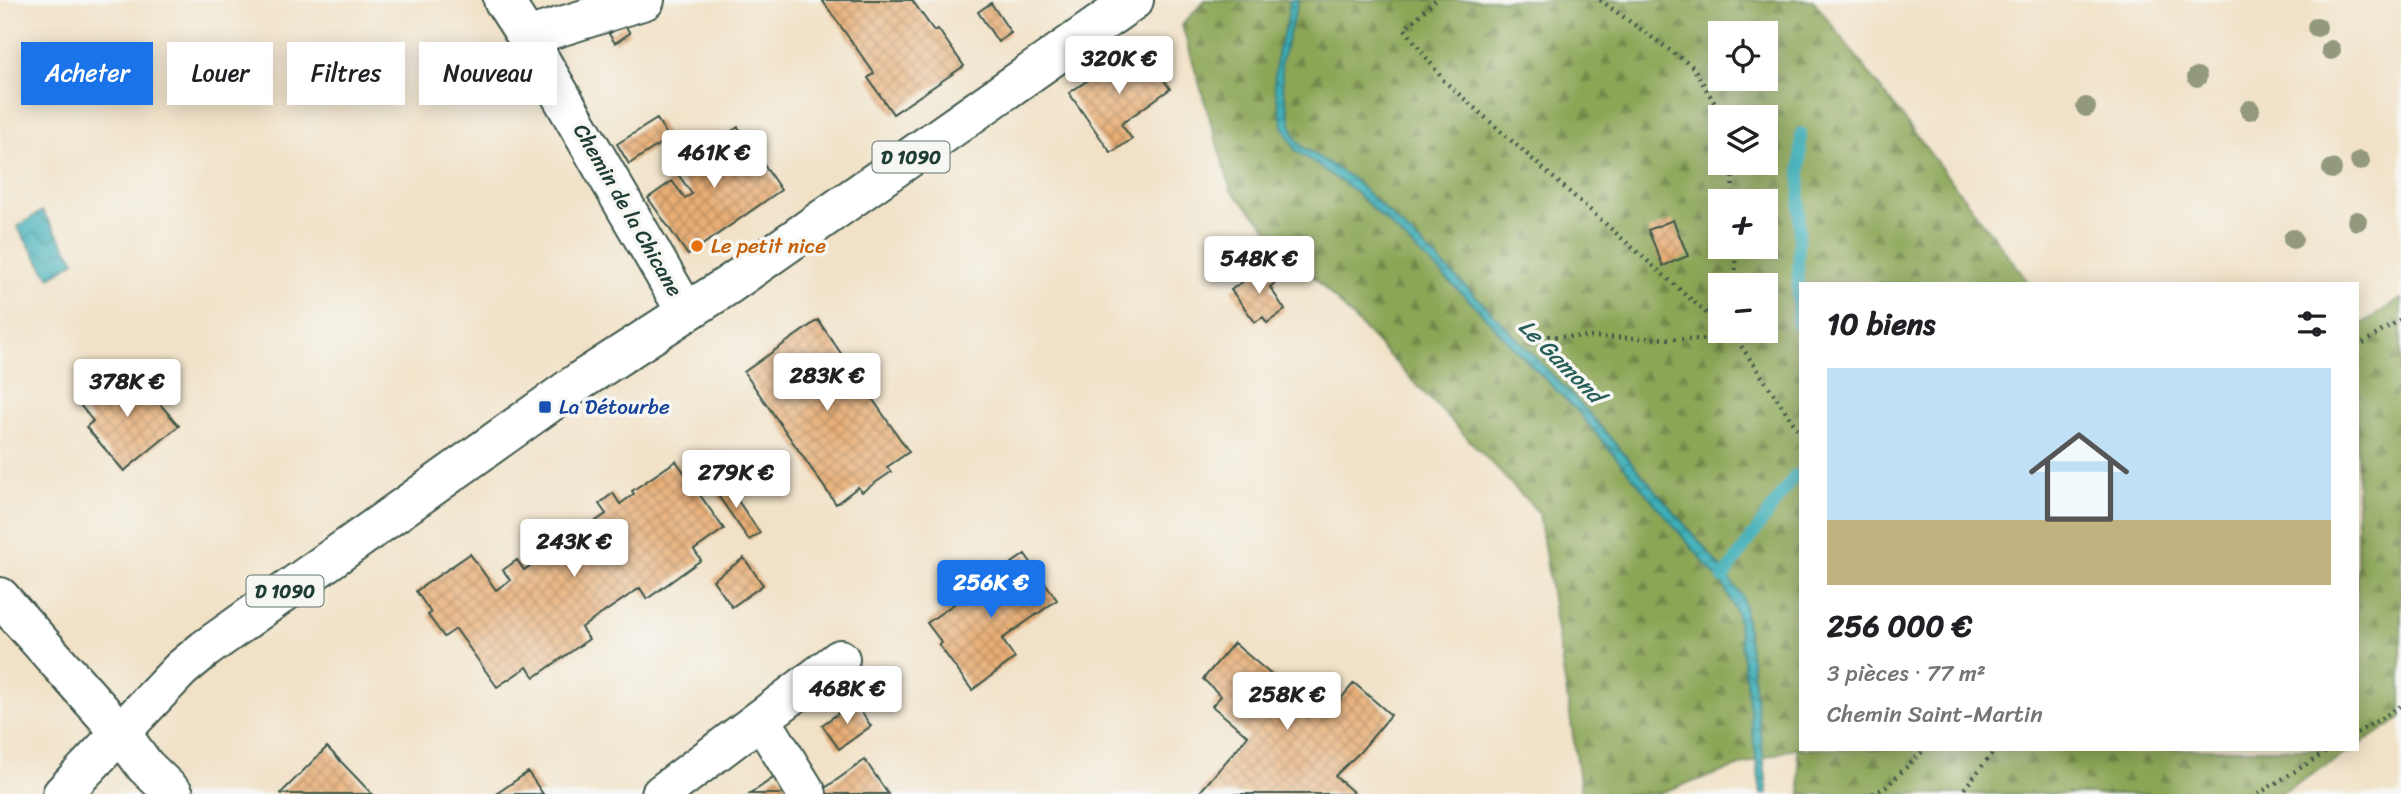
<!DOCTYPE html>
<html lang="fr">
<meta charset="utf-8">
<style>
:root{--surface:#fff;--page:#f6f6f6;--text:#202124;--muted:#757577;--accent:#1a73e8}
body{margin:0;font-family:Sriracha,sans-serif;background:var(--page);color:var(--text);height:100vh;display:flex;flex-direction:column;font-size:26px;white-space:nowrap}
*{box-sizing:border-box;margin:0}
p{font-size:23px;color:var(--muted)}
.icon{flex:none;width:38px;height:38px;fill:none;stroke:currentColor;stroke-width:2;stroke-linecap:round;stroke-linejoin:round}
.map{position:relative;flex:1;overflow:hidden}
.details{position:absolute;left:1799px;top:282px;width:560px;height:469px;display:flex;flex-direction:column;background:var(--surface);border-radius:0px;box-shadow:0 4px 18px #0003}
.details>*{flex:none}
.top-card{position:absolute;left:21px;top:42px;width:665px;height:63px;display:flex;gap:14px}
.fabs{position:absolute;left:1708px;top:21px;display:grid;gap:14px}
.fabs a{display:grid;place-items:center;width:70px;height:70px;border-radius:0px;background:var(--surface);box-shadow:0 4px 18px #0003;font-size:35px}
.price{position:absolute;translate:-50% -60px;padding:0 16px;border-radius:7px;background:#fff;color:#222;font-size:23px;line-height:46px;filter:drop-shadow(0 2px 4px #0008)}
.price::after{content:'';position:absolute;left:50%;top:42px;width:21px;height:16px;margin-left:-10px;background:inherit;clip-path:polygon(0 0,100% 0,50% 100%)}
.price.current{background:var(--accent);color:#fff}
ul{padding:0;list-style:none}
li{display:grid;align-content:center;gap:14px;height:371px;padding:0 28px}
li span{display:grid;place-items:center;height:217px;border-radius:0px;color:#555}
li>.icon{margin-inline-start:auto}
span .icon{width:126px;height:126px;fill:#fffc;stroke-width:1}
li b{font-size:30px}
h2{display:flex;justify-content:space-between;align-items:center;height:84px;padding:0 28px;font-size:30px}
.chip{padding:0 24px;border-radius:0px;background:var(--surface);box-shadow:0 4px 18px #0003;font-size:24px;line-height:63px}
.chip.current{background:var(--accent);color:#fff}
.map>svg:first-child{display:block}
.forest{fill:url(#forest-firs);stroke:#567246;stroke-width:2;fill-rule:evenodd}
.water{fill:url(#water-waves);stroke:#2e7676;stroke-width:2}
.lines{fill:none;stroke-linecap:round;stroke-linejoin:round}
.stream{stroke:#3daeb7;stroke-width:12}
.building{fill:url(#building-cross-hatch)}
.minor-casing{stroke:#3e564a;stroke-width:42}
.primary-casing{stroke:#3e564a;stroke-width:42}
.path{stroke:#3e564a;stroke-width:4.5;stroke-dasharray:2 5;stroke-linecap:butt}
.minor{stroke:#fff;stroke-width:38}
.primary{stroke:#fff;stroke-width:38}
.tree{fill:#92997c}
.food-dot{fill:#e8710a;stroke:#f6f6f2;stroke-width:2.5}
.transit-dot{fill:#1a4fb4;stroke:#f6f6f2;stroke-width:2.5}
.labels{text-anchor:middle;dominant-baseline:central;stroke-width:7;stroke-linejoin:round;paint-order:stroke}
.shield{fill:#f6f6f2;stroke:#60746d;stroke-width:2}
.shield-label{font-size:19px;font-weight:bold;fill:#1f3d34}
.street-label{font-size:21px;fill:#1f3d34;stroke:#f6f6f2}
.food-label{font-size:21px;fill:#c56008;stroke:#f6f6f2;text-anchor:start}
.transit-label{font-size:21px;fill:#164399;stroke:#f6f6f2;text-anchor:start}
.water-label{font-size:23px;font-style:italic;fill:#285f5b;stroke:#f6f6f2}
</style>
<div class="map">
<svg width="2401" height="794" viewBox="0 0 2401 794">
<defs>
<pattern id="forest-firs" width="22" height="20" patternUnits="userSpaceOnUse" patternTransform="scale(1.75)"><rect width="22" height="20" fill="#8ca657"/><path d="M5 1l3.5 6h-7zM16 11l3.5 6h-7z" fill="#728849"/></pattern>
<pattern id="water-waves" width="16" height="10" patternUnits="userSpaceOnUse" patternTransform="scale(1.75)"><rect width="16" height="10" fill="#3daeb7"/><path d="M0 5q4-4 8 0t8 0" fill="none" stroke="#338f96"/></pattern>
<pattern id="building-cross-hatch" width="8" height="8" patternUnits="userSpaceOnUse" patternTransform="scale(1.75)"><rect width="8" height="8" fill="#e8ae76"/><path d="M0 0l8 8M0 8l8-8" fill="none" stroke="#bb8f62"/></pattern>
</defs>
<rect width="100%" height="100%" fill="#f6f6f2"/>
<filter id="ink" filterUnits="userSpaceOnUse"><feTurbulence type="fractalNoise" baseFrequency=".0143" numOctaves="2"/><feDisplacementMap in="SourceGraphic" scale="14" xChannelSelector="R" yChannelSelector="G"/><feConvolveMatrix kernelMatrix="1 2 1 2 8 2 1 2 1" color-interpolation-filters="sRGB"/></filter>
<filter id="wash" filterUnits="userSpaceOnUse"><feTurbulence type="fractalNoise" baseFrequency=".00686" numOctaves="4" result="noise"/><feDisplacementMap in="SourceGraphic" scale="28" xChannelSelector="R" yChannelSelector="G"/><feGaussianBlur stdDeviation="1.57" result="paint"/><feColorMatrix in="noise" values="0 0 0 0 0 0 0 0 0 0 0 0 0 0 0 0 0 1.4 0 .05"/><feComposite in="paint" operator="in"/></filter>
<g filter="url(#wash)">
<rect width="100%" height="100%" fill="#f1e2c7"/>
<path class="forest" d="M1205,0h608l216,283 -228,1v465h552l-73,45h-479l-4,-47 -141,47h-74l-43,-281 -308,-323 -49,-165zM1720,33h46v46h-46zM1720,117h46v46h-46zM1720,201h46v46h-46zM1720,285h46v46h-46z
M2401,299v420l-44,27v-419z"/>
<path class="water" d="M1290,0h8v3l-17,60 2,24 11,48 9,12 49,31 130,124 107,111 116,135 38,49 25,197h-7l-24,-179 -13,-29 -145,-173 -63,-63 -42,-45 -121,-115 -58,-40 -12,-24 -9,-42 3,-31 10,-32z
M42,211l33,50 -25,17 -33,-51z"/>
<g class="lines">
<path class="stream" d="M1797,325l4,-192
M1723,578l72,-103"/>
</g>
<g id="blocks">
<path class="building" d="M822,0h90l22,31 4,-2 26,37 -71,48 -25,-36 6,-5z
M991,3l20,30 -13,9 -20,-30z
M624,24l6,9 -15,10 -6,-9z
M1140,45l30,44 -49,35 11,15 -21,14 -42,-60z
M657,119l12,19 -40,26 -12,-20z
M738,127l43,63 -93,65 -40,-57 24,-17 13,17 7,-4 -22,-31 26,-21 6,8z
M1673,220l15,36 -25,10 -15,-36z
M1266,265l11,16 -7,6 15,23 -18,13 -4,-6 -8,5 -24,-32z
M818,320l91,132 -22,15 4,5 -29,20 -4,-5 -22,17 -92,-132z
M127,366l52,60 -55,45 -38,-44 7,-6 -13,-16z
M676,461l48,68 -30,21 7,10 -54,39 -7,-11 -59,40 8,11 -54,38 -8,-10 -30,20 -41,-58 -12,8 -16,-22 3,-2 -15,-22 54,-37 26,36 14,-10 -7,-10 14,-10 7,10 82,-56 -7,-10 14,-11 7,11 14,-10 -2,-3z
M723,479l37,54 -11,7 -37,-53z
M1025,554l32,46 -55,39 13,19 -43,32 -33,-45 3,-2 -15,-20z
M744,558l19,27 -31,22 -19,-27z
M1234,643l79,67 14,-16 11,8 16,-19 37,32 -31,37 -25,24 18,16 -2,2h-153l50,-58 -36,-30 9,-10 -18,-17z
M854,702l17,24 -32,23 -17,-24z
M327,747l45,47h-90l-1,-1z
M865,760l23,34h-65l-2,-3z
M528,772l15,22h-47z
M779,774l13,20h-42z"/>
</g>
</g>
<g filter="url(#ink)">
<use href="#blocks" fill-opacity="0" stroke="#3e564a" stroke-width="2"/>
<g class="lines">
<g class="minor-casing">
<path id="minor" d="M503,0l24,37 159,275
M527,37l118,-37
M0,597l120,135 25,34 29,28
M761,719l46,75
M661,794l179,-135"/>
</g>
<g class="primary-casing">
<path id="primary" d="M62,794l119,-125 24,-20 378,-270 147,-95 404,-284"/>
</g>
<path class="path" d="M1435,0l-30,29 39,52 276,244
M1600,0l93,67 30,50
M1732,163l1,38
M1735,247l1,38
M1727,331l10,9 64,94
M1534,336l203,4v-9
M2357,347l44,-28
M2357,733l44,-27
M1873,794l13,-7 39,-38
M1960,794l36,-45
M2258,794l73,-45"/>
<use href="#minor" class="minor"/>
<use href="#primary" class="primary"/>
</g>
<g class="tree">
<circle cx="2317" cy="27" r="10"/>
<circle cx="2331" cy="50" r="10"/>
<circle cx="2197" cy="77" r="10"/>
<circle cx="2086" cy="107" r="10"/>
<circle cx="2250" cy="110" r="10"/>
<circle cx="2360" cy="161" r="10"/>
<circle cx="2332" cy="169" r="10"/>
<circle cx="2357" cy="221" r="10"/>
<circle cx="2293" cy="239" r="10"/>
</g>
</g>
<circle class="food-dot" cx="697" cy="246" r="7"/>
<rect class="transit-dot" x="538" y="400" width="14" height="14" rx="3.5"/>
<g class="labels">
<g class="shield">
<rect x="872.5" y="141.5" width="77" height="31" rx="5"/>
<rect x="246.5" y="575.5" width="77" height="31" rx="5"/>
</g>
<g class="shield-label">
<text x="911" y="157">D 1090</text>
<text x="285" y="591">D 1090</text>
</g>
<g class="street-label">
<text transform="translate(628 210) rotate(60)">Chemin de la Chicane</text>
</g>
<g class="food-label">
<text x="711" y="246">Le petit nice</text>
</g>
<g class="transit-label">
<text x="559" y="407">La Détourbe</text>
</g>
<g class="water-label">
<text transform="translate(1561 361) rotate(45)">Le Gamond</text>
</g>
</g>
</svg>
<div class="fabs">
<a><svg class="icon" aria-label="locate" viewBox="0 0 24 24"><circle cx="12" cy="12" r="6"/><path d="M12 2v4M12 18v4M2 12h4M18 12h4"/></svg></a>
<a><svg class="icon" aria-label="layers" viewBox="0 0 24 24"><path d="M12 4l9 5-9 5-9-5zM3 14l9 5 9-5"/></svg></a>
<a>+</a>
<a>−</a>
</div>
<b class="price" style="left:1119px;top:96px">320K €</b>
<b class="price" style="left:714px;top:190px">461K €</b>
<b class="price" style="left:1259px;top:296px">548K €</b>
<b class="price" style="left:827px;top:413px">283K €</b>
<b class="price" style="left:127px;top:419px">378K €</b>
<b class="price" style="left:736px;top:510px">279K €</b>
<b class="price" style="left:574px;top:579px">243K €</b>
<b class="price current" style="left:991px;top:620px">256K €</b>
<b class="price" style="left:847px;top:726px">468K €</b>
<b class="price" style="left:1287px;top:732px">258K €</b>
<div class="top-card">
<a class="chip current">Acheter</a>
<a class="chip">Louer</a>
<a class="chip">Filtres</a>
<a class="chip">Nouveau</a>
</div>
<section class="details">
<h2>10 biens<svg class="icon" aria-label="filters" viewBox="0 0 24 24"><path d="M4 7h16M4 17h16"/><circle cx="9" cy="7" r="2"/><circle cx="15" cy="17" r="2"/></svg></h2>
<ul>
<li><span style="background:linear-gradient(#bfe0f5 70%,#c2b280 0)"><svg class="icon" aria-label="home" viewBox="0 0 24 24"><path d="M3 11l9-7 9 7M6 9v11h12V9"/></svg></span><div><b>256 000 €</b><p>3 pièces · 77 m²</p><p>Chemin Saint-Martin</p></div></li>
</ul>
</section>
</div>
